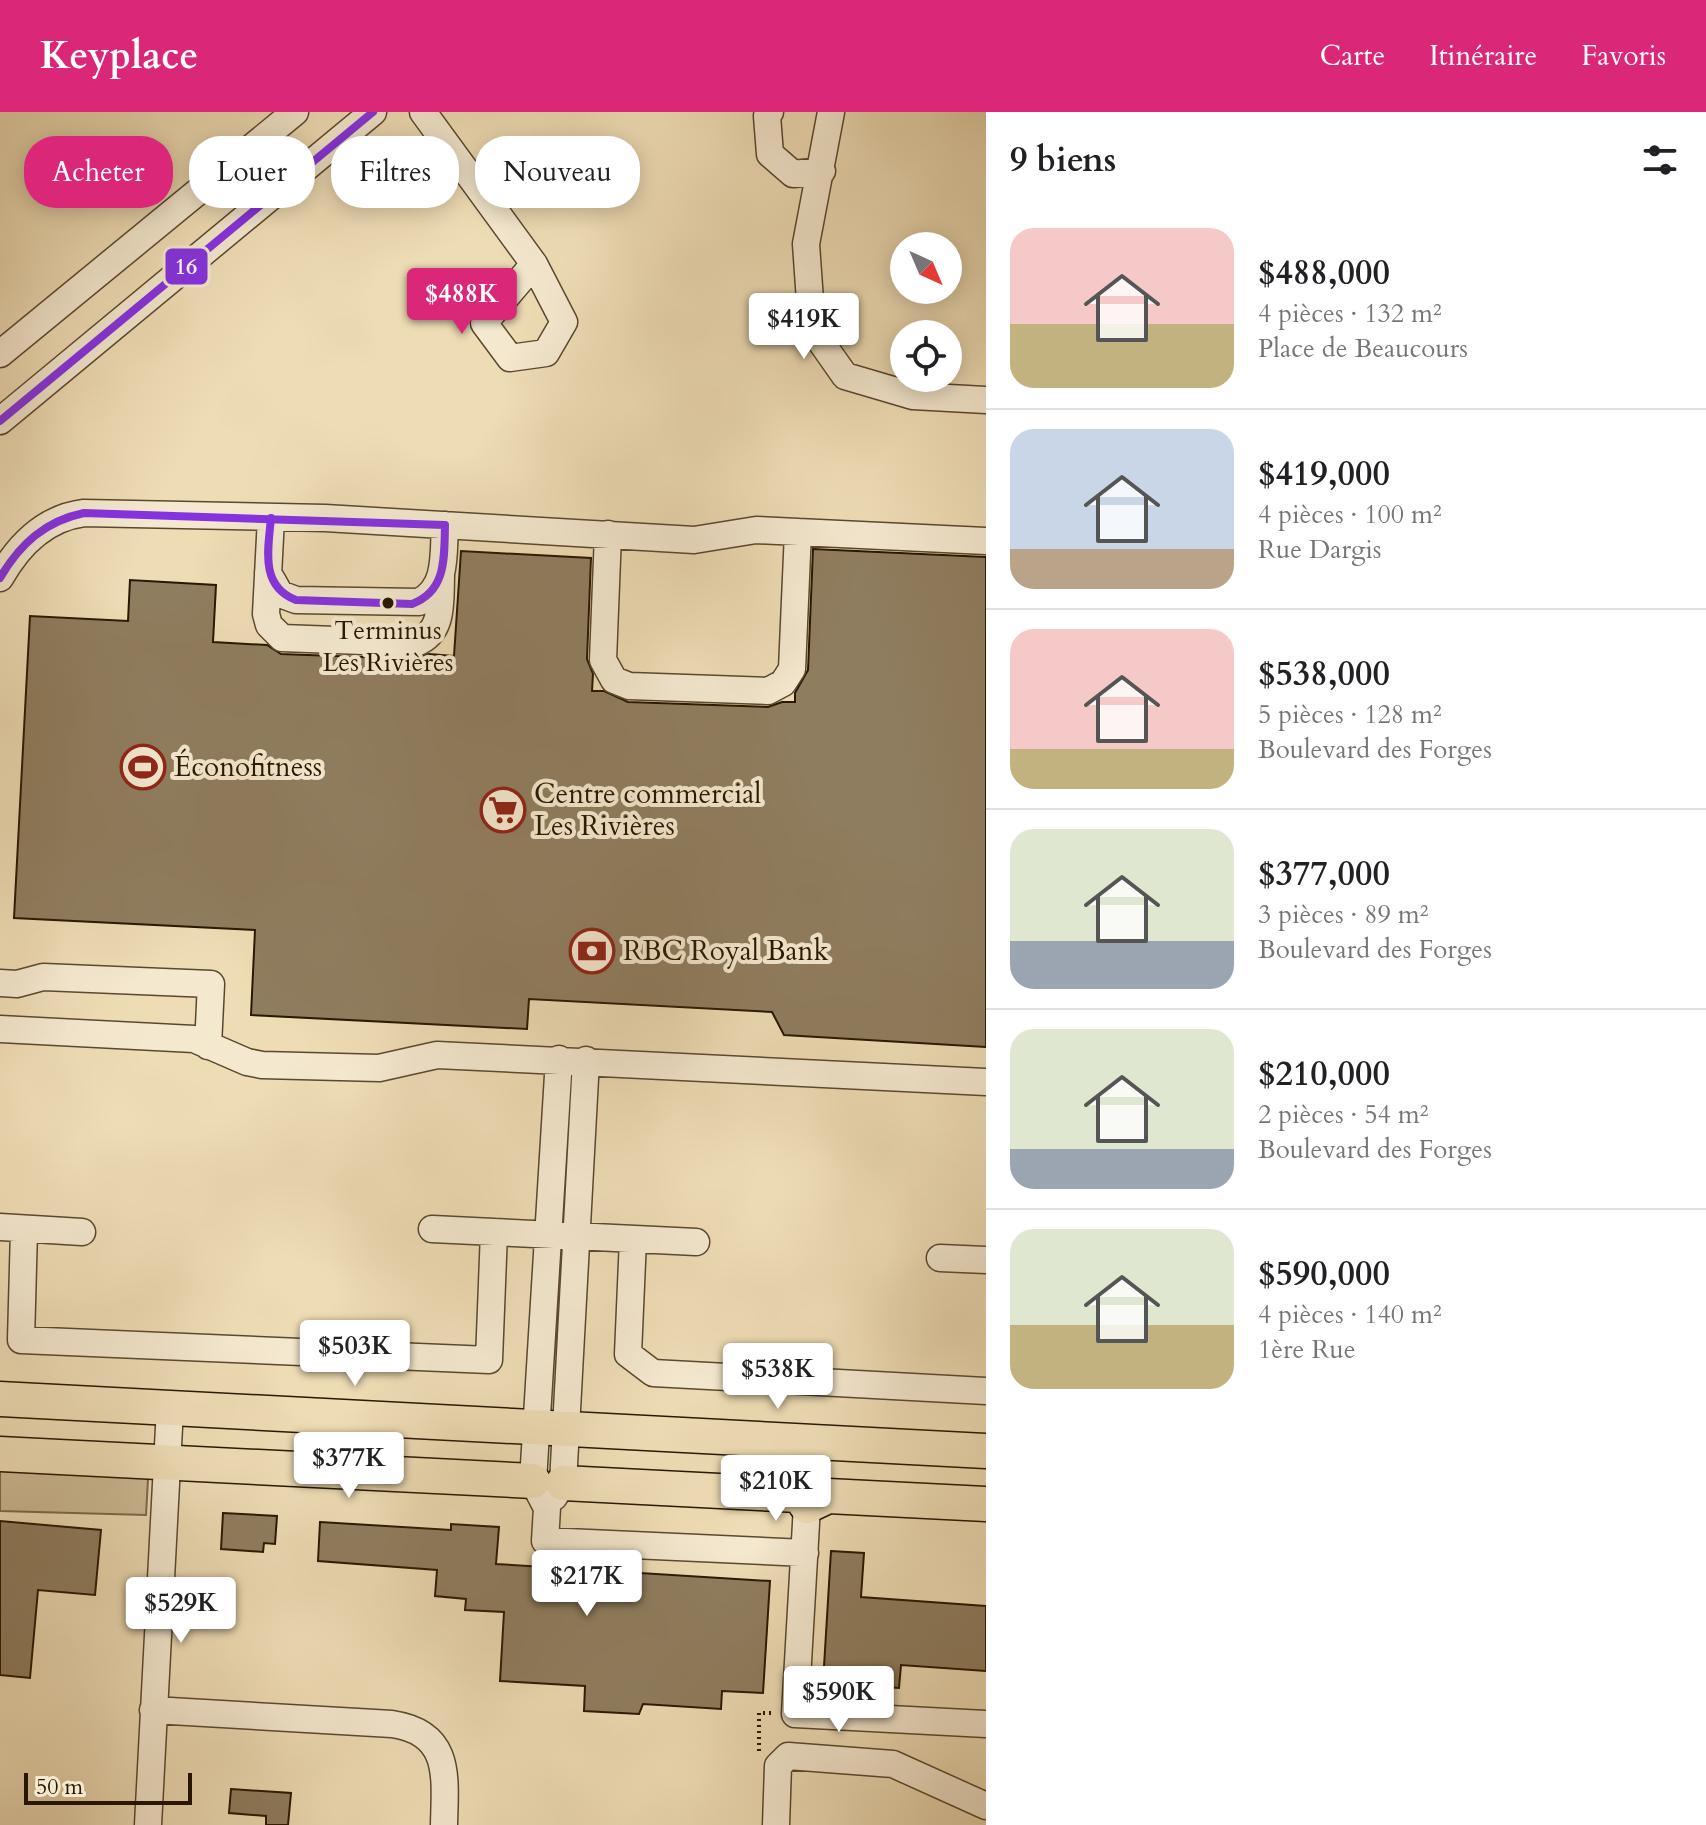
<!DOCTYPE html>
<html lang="fr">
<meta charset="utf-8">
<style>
:root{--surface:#fff;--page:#f2f2f2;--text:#202124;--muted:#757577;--line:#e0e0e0;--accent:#db2777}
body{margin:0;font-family:Cardo,serif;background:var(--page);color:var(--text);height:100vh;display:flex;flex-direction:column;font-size:30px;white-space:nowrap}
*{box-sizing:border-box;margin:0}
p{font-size:26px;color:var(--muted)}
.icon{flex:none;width:44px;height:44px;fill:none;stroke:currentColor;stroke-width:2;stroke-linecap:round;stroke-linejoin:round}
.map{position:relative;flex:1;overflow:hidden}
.sheet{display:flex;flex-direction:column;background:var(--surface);width:720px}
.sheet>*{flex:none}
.top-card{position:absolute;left:24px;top:24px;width:760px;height:72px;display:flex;gap:16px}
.needle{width:52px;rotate:136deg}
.controls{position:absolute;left:890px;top:120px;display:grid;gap:16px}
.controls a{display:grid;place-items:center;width:72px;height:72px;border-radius:50%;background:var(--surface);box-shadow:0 4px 20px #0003;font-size:40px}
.scale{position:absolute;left:24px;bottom:20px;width:168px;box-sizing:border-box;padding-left:8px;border:4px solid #291701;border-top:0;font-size:22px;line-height:28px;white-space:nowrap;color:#291701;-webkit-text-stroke:6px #f4e8cf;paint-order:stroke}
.price{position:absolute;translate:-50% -68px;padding:0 18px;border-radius:8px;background:#fff;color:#222;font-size:26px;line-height:52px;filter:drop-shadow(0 2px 4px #0008)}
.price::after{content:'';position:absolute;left:50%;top:48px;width:24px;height:18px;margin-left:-12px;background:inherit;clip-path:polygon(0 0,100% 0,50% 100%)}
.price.selected{background:var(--accent);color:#fff}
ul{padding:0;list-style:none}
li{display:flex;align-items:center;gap:24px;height:200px;padding:0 24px}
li+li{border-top:2px solid var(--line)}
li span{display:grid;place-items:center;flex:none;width:224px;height:160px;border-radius:24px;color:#555}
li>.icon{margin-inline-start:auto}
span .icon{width:96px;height:96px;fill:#fffc;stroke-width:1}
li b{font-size:34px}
h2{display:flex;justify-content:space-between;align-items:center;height:96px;padding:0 24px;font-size:34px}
.chip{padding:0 28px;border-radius:32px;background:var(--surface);box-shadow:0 4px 20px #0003;font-size:28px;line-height:72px}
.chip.selected{background:var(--accent);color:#fff}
header{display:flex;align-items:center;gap:48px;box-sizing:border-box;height:112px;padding:0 40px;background:var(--accent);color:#fff}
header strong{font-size:38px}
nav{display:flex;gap:44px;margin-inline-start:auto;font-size:28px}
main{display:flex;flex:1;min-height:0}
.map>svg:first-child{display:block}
.green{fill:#cdbb96;stroke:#7b694c;stroke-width:2}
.building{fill:#8f7d5f;stroke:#291701;stroke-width:2}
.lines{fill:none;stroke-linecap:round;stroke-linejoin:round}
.minor-casing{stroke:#5a482e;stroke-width:29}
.major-casing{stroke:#291701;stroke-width:37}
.path{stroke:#291701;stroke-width:4;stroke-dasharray:2 4;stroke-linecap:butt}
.minor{stroke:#f4e8cf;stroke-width:26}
.major{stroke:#eedcb5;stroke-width:34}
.bus-1-casing{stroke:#f4e8cf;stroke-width:14}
.bus-1{stroke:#8533e1;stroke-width:8}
.bus-dot{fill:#291701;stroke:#f4e8cf;stroke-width:3}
.labels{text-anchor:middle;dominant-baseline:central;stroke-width:8;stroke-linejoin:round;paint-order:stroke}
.bus-label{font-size:26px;fill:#291701;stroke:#f4e8cf}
.poi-label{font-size:28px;fill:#291701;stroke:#f4e8cf;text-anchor:start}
.line-badge{stroke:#f4e8cf;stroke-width:3}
.badge-label{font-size:22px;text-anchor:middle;font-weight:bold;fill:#fff}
</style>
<header>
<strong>Keyplace</strong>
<nav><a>Carte</a><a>Itinéraire</a><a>Favoris</a></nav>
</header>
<main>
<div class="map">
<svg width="986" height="1713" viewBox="0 0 986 1713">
<rect width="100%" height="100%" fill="#eedcb5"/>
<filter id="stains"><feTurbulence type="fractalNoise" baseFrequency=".0025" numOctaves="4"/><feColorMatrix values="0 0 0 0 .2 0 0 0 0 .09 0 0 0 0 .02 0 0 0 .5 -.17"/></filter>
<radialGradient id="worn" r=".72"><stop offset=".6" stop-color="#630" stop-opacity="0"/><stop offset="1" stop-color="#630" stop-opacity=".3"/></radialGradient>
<path class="green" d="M0,1342l149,8 -3,53 -146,-4z"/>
<path class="building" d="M813,437l173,8v490l-202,-12 -12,-23 -243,-13 -2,30 -276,-14 4,-85 -241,-12 16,-302 98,5 2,-41 86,5 -3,57 54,3 14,9 134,5 14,-5 25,2 7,-105 130,7 -4,101 6,15 -1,17h12l24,11 140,5 14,-5h13v-9l13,-23z
M223,1401l54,3 -2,28 -11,-1 -1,9 -42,-3z
M0,1409l101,9 -6,65 -57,-5 -8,88 -30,-3z
M320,1410l131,8v-6l48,3 -3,37 274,17 -7,112 -41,-2 -1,18 -78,-5 -4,10 -55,-3 1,-25 -85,-5 4,-69 -39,-2 1,-11 -31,-3 2,-26 -119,-9z
M831,1439l33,2 -3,44 125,9v65l-85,-6 -2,23 -76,-5z
M231,1677l60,4 -3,32h-22v-9l-37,-3z"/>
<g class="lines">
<g class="minor-casing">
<path id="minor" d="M423,0l111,152 30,58 -18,31 -36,5 -26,-35 50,-59
M770,0l-3,4 3,38 23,20 29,-3
M831,0l-25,132 6,85 33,47 68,20 73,4
M0,242l295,-242
M0,309l373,-309
M271,406l-5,96 3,11 13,13 134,5c28,-11 24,-41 25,-67
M608,422l-5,126 11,20 15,6 139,5 15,-8 9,-14 6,-137
M268,461l12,21 16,6 123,2c29,-14 24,-49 26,-77
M0,466c19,-34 45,-60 84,-65l241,5 369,22 62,-10 230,11
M0,871l17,1 26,-7 168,7 -3,62
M0,917l194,10 53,23 15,3 117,3 58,-13 549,27
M559,947l-26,422 14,27 -2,33 260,12
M0,1115l82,5
M432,1117l264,13
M24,1118l-3,110 468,20 5,-128
M633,1127l-5,115 25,19 333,18
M940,1146l46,2
M554,1385l9,-14 23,-423
M807,1394l-12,208 191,10
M153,1598l239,14c60,9 53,53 52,101
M148,1713l22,-417
M776,1713l2,-59 10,-10 105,8 93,42"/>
</g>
<g class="major-casing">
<path id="major" d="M0,1287l986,52
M0,1342l533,27
M563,1371l236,12 8,11 21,-10 158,8"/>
</g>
<path class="path" d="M759,1639v-38h13"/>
<use href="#minor" class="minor"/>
<use href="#major" class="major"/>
<g class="bus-1-casing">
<path id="bus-1" d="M0,309l373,-309
M271,406c-3,32 -11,68 25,82l116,4c35,-13 32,-47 33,-79
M0,466c20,-34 45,-57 84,-65l361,12"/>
</g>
<use href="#bus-1" class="bus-1"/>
</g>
<defs>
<g id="stadium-ring" transform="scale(2.3)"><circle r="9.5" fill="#f4e8cf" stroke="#8f2418" stroke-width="1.5"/><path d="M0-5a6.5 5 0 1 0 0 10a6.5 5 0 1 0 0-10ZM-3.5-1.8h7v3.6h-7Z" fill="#8f2418"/></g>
<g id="supermarket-ring" transform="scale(2.3)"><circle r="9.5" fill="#f4e8cf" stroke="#8f2418" stroke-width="1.5"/><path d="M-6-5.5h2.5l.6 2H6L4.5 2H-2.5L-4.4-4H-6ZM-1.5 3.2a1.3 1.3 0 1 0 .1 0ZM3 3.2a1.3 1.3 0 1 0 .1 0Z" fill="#8f2418"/></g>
<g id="bank-ring" transform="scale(2.3)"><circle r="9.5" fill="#f4e8cf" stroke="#8f2418" stroke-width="1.5"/><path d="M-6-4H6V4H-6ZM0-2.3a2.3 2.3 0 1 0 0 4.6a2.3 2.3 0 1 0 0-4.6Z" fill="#8f2418"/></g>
</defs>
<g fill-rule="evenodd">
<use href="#stadium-ring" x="143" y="655"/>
<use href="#supermarket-ring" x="503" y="698"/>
<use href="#bank-ring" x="592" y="839"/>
</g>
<circle class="bus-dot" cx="388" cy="491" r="7"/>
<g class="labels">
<g class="bus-label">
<text x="388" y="518">Terminus<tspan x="388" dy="32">Les Rivières</tspan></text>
</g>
<g class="poi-label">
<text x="174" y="655">Éconofitness</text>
<text x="534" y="682">Centre commercial<tspan x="534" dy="32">Les Rivières</tspan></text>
<text x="623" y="839">RBC Royal Bank</text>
</g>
</g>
<rect class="line-badge" x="164" y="135" width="45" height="39" rx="8" fill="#8533e1"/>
<g class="badge-label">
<text x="186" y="162">16</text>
</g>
<rect width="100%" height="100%" filter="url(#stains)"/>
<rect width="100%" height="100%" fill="url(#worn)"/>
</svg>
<div class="controls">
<a><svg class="needle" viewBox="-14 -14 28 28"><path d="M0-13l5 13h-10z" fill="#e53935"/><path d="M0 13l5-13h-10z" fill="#757577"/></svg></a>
<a><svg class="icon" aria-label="locate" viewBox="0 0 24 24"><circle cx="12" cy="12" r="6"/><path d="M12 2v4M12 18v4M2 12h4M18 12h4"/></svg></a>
</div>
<div class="scale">50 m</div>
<b class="price selected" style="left:462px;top:224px">$488K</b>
<b class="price" style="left:804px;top:249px">$419K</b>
<b class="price" style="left:355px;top:1276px">$503K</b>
<b class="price" style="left:778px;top:1299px">$538K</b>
<b class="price" style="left:349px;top:1388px">$377K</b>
<b class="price" style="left:776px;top:1411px">$210K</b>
<b class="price" style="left:587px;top:1506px">$217K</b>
<b class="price" style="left:181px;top:1533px">$529K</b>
<b class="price" style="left:839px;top:1622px">$590K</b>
<div class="top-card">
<a class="chip selected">Acheter</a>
<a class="chip">Louer</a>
<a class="chip">Filtres</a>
<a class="chip">Nouveau</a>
</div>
</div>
<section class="sheet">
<h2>9 biens<svg class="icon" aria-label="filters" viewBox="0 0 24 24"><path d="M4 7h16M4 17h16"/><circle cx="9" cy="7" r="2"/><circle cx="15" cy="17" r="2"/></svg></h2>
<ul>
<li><span style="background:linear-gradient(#f6c9c9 60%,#c2b280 0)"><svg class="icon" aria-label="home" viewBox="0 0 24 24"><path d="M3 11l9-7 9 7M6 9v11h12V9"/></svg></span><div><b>$488,000</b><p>4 pièces · 132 m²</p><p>Place de Beaucours</p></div></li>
<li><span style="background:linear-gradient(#c9d6e8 75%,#b9a48a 0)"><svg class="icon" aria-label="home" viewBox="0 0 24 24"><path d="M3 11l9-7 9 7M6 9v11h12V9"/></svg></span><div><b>$419,000</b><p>4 pièces · 100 m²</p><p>Rue Dargis</p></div></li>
<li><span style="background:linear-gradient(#f6c9c9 75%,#c2b280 0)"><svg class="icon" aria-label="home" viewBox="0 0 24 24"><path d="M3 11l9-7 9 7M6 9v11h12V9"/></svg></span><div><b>$538,000</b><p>5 pièces · 128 m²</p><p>Boulevard des Forges</p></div></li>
<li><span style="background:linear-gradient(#dfe7d0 70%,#9aa5b1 0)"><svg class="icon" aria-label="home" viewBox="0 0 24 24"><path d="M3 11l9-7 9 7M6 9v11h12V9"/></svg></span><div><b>$377,000</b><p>3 pièces · 89 m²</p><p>Boulevard des Forges</p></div></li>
<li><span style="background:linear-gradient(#dfe7d0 75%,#9aa5b1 0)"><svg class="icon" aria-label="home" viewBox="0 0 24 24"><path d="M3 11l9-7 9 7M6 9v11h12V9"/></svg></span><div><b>$210,000</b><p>2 pièces · 54 m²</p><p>Boulevard des Forges</p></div></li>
<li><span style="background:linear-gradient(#dfe7d0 60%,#c2b280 0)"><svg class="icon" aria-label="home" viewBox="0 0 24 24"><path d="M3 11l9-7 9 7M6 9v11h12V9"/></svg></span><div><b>$590,000</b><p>4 pièces · 140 m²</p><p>1ère Rue</p></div></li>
</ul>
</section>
</main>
